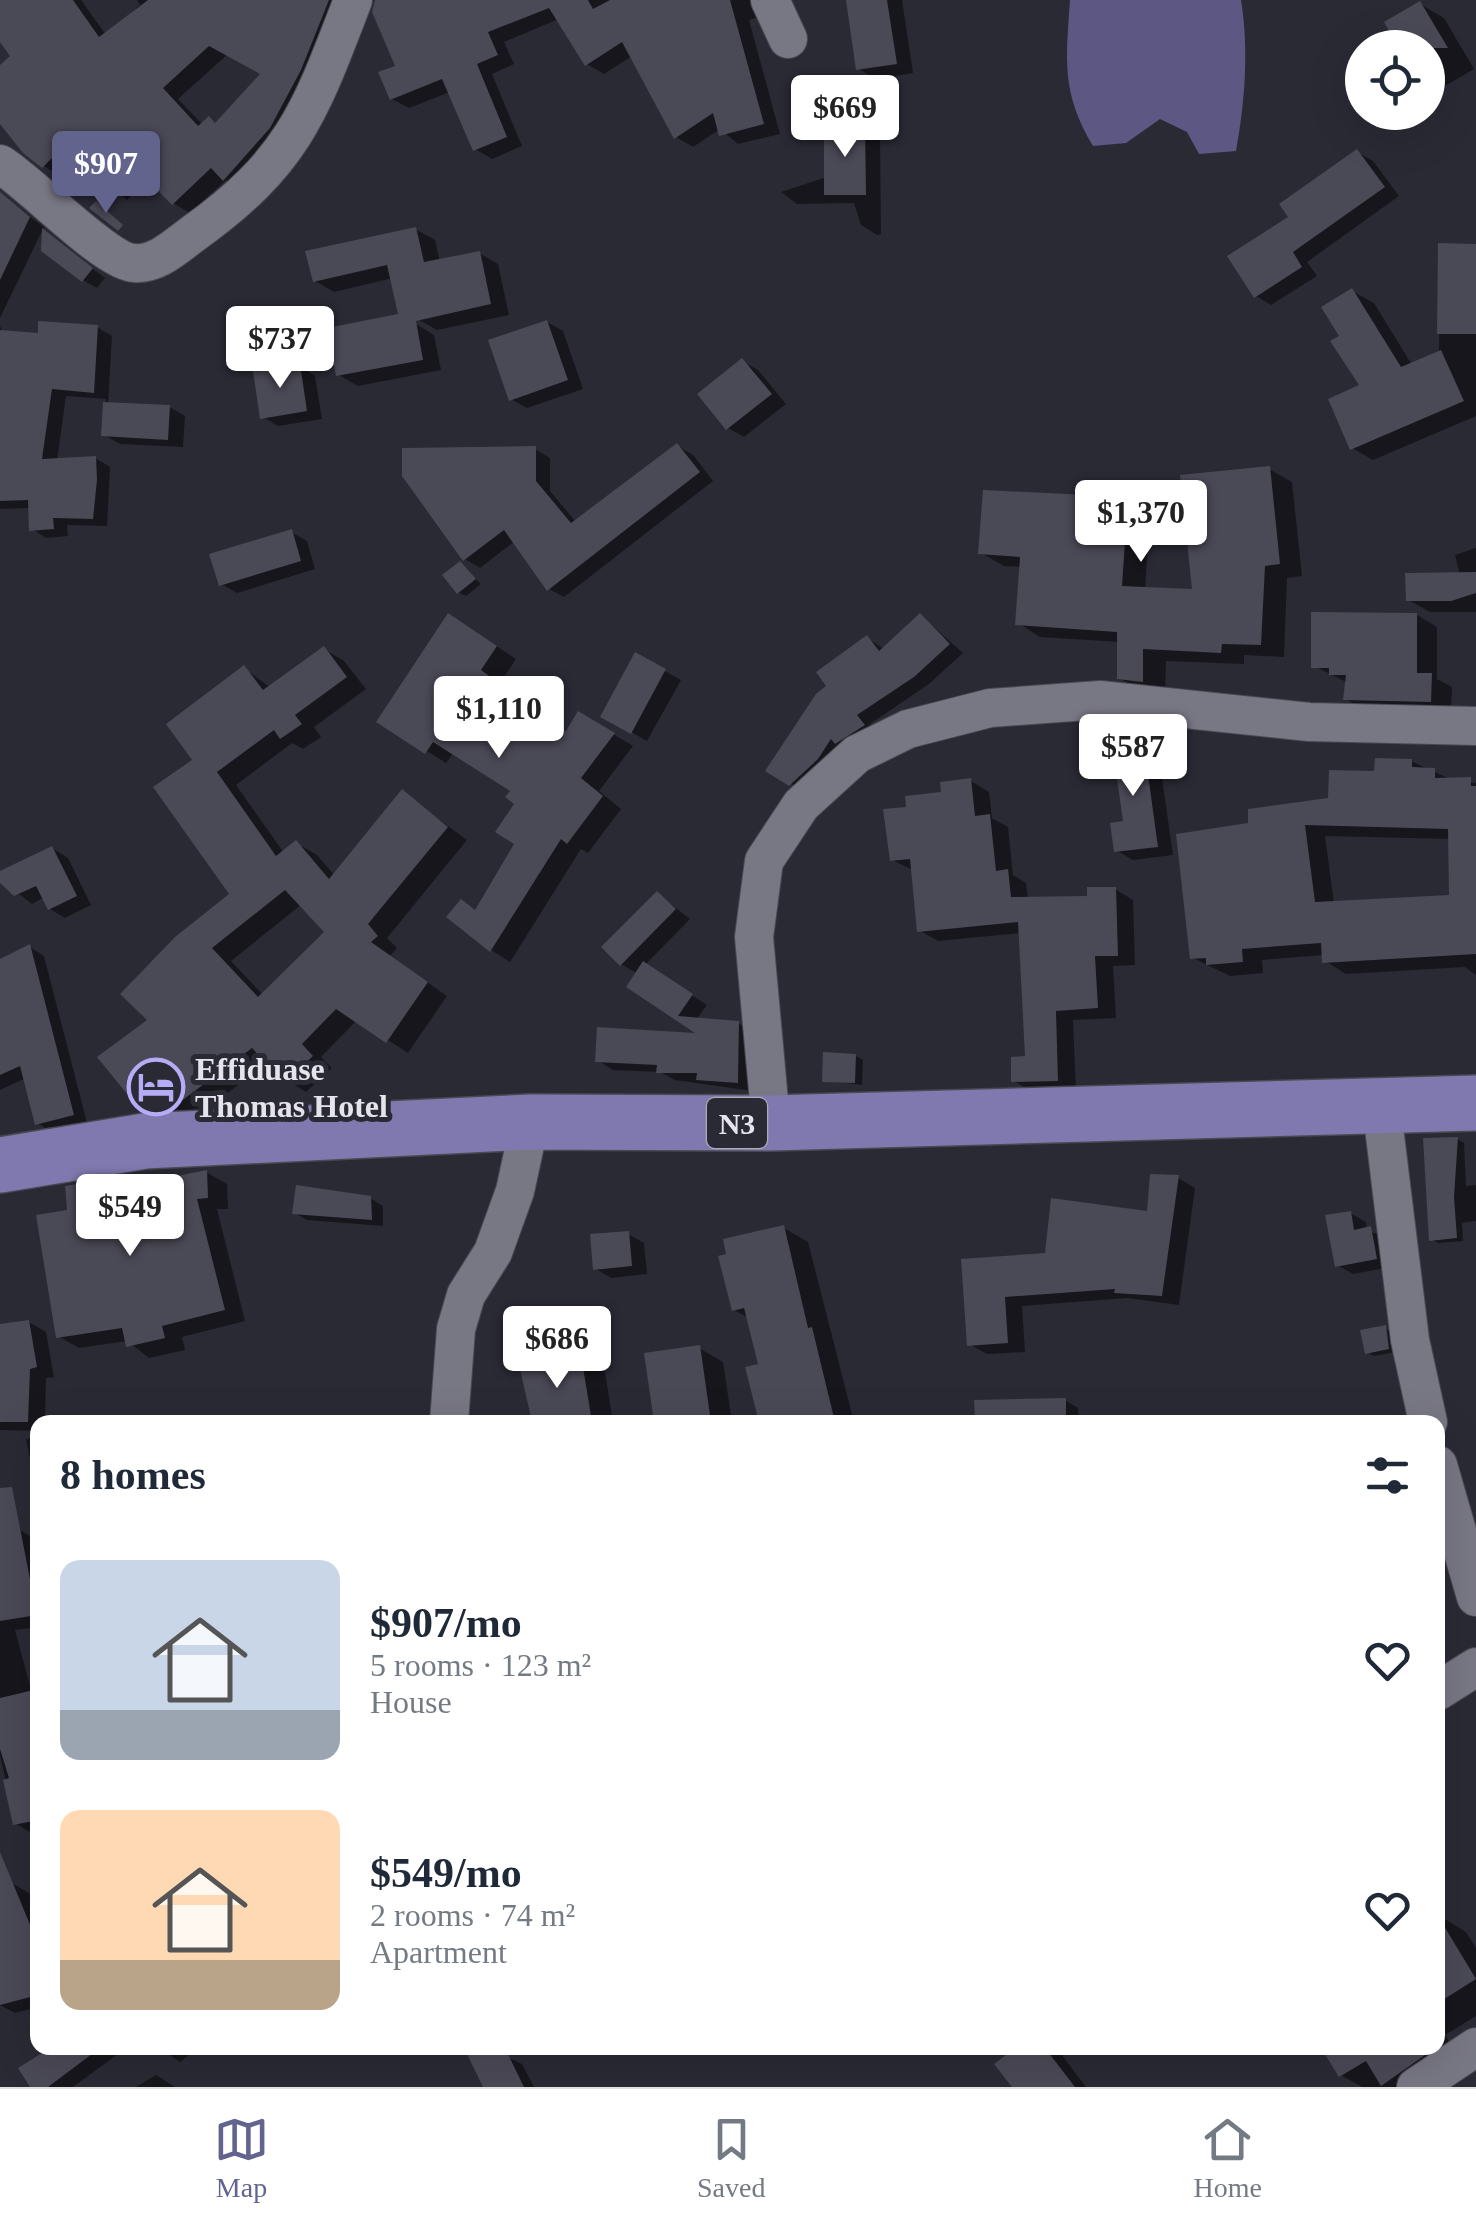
<!DOCTYPE html>
<meta charset="utf-8">
<style>
:root{--surface:#fff;--page:#f6f6f7;--text:#1f2937;--muted:#747a83;--line:#e0e1e3;--accent:#62648e}
body{margin:0;font-family:"Times New Roman",serif;background:var(--page);color:var(--text);height:100vh;display:flex;flex-direction:column;font-size:38px;white-space:nowrap}
*{box-sizing:border-box;margin:0}
p{font-size:32px;color:var(--muted)}
.icon{flex:none;width:55px;height:55px;fill:none;stroke:currentColor;stroke-width:2;stroke-linecap:round;stroke-linejoin:round}
.map{position:relative;flex:1;overflow:hidden}
.panel{position:absolute;left:30px;top:1415px;width:1415px;height:640px;display:flex;flex-direction:column;background:var(--surface);border-radius:20px;box-shadow:0 10px 40px #0002}
.panel>*{flex:none}
.buttons{position:absolute;left:1345px;top:30px;display:grid;gap:20px}
.buttons a{display:grid;place-items:center;width:100px;height:100px;border-radius:50%;background:var(--surface);box-shadow:0 10px 40px #0002;font-size:50px}
.price{position:absolute;translate:-50% -85px;padding:0 22px;border-radius:10px;background:#fff;color:#222;font-size:32px;line-height:65px;filter:drop-shadow(0 2px 5px #0008)}
.price::after{content:'';position:absolute;left:50%;top:60px;width:30px;height:22px;margin-left:-15px;background:inherit;clip-path:polygon(0 0,100% 0,50% 100%)}
.price.selected{background:var(--accent);color:#fff}
ul{padding:0;list-style:none}
li{display:flex;align-items:center;gap:30px;height:250px;padding:0 30px}
li span{display:grid;place-items:center;flex:none;width:280px;height:200px;border-radius:20px;color:#555}
li>.icon{margin-inline-start:auto}
span .icon{width:120px;height:120px;fill:#fffc;stroke-width:1}
li b{font-size:42px}
h2{display:flex;justify-content:space-between;align-items:center;height:120px;padding:0 30px;font-size:42px}
.dock{display:flex;justify-content:space-around;align-items:center;height:140px;border-top:2px solid var(--line);background:var(--surface);font-size:28px;color:var(--muted)}
.dock a{display:grid;justify-items:center;gap:5px}
.dock .selected{color:var(--accent)}
.map>svg:first-child{display:block}
.forest{fill:#5d5784}
.shadow{fill:#0007;fill-rule:evenodd}
.building{fill:#4a4956;fill-rule:evenodd}
.lines{fill:none;stroke-linecap:round;stroke-linejoin:round}
.minor-casing{stroke:#4a4952;stroke-width:40}
.primary-casing{stroke:#4a4952;stroke-width:58}
.minor{stroke:#787784;stroke-width:38}
.primary{stroke:#8079af;stroke-width:55}
.labels{text-anchor:middle;dominant-baseline:central;stroke-width:10;stroke-linejoin:round;paint-order:stroke}
.shield{fill:#2a2a35;stroke:#adacb5;stroke-width:2.5}
.shield-label{font-size:30px;font-weight:bold;fill:#e5e4ec}
.poi-label{font-size:32px;font-weight:bold;fill:#e5e4ec;stroke:#2a2a35;text-anchor:start}
</style>
<div class="map">
<svg width="1476" height="2087" viewBox="0 0 1476 2087">
<rect width="100%" height="100%" fill="#2a2a35"/>
<path class="forest" d="M1070,0h171c8,50 4,102 -5,151l-37,3 -12,-22 -27,-13 -34,24 -33,3c-32,-54 -27,-85 -23,-146z"/>
<path class="shadow" d="M0,0h81l25,35 34,-30 -3,-5h213l-109,189 -15,-9 -36,33 -17,-10 -24,-26 -22,23 -49,-41 -17,17 -17,-10 -44,-46v-52l14,-12 -14,-19zM228,54l36,20 -46,50 -9,-5 -6,6 -25,-26z
M388,0h365l6,17 -10,3 31,114 -42,10 -18,-15 -27,18 -17,-10 -44,-81 -28,18 -17,-10 -28,-45 -55,23 10,22 -22,10 30,72 -30,13 -17,-10 -25,-57 -41,16 -17,-9 6,-32z
M849,0h53l11,73 -37,6 -17,-10z
M1420,4l24,14 30,51 -46,27v-48h-56l22,-13z
M865,127l15,9 1,98 -4,1 -16,-10 -7,-22 -57,1 -16,-12 64,-21z
M1357,152l16,9 26,35 -92,66 10,14 -46,29 -15,-9 36,-78z
M0,194l44,33 -44,91z
M415,229l20,11 5,22 39,-9 19,11 11,51 -72,15 -21,-12v6l18,11 7,35 -83,16 -19,-11 62,-59 -8,-38 -59,14 -19,-11z
M45,232l60,46 -8,10 -14,-8z
M1440,246h36v170l-103,44 -21,-12 10,-62 -19,-49 9,-46 22,12 38,62 27,-12z
M547,322l16,9 20,58 -56,19 -16,-9z
M0,326l3,7 37,2 57,-8 15,9 -4,68 61,3 16,9 -2,31 -63,-3 -16,-9 2,-36 -40,-3 -9,65 38,-3 15,9 -3,59 -40,-1 1,11 -22,2 -14,-9 -1,-21 -31,1z
M742,361l16,9 28,34 -42,33 -16,-9z
M299,366l16,10 7,43 -44,7 -15,-9z
M678,446l15,9 20,26 -149,116 -15,-8 -34,-48 -35,27 -15,-9 70,-110 15,9v33l26,31z
M1269,469l23,13 10,94 -15,2 -3,79 -40,-2v9l-78,-3 -1,32 -23,-2 -23,-13 1,-36 -80,-5 -22,-14 4,-56 -18,-1 -23,-13 146,-53 23,13 -5,77 50,2z
M291,532l16,9 8,28 -78,24 -16,-9z
M1476,548v64h-46l-22,-12 52,-25 -5,-20z
M460,564l21,20 -15,12 -8,-4z
M1417,615l20,12v52l15,8 -1,26 -85,-2 -20,-12 2,-16 -34,-17z
M921,616l42,37 -34,31 -59,40 8,10 -73,58 -36,-21 98,-133 17,11z
M469,628l47,31 -16,24 68,49 11,-18 54,32 -34,45 22,18 -33,44 -7,-4 -71,113 -19,-12 -29,-48 15,9 40,-67 -3,-54 -60,-38 -8,11 -67,-42z
M324,649l20,12 22,28 -52,38 7,10 -18,12 -11,-6 -56,42 48,68 12,-10 21,12 18,21 68,-83 64,47 -80,98 10,10 -7,8 57,40 -39,57 -51,-33 -36,37 11,11 -26,24 -20,-12 -17,-18 -76,57 -30,2 -22,-13 10,-88 82,-126 -38,-134 49,-92 27,20zM302,904l25,28 -64,63 -32,-34z
M636,655l45,25 -34,61 -44,-25z
M1142,741l16,9 15,105 -40,5 -16,-9z
M1411,761l41,19 24,3v192l-11,-8 -119,7 -21,-13 -1,-6 -62,5 1,13 -33,3 -37,-18 58,-133 80,-24 45,-27zM1325,836l126,3 1,58 -118,6z
M971,781l18,11 3,26 16,9 5,48 13,8 2,16 61,-1 26,-9 18,11 2,65 -22,1 3,52 -43,2 3,70 -44,2 -18,-11 14,-23 -7,-125 -83,8 -19,-11 -6,-60 -21,-10 17,-51z
M52,848l16,10 23,47 -26,13 -15,-9 -6,-12 -12,7 -32,-25v-5z
M658,894l32,25 -45,46 62,40 -11,15 42,3 16,10 -1,58 -78,-11 -15,-8 -47,-2 -16,-10 107,-24 -75,-50 9,-12 -17,-10z
M30,947l14,9 43,167 -35,9 -15,-9 -11,-45 -26,12v-127z
M856,1056l7,4 -1,25 -37,-5z
M1457,1139l7,4 2,43 10,-1v36l-14,2 1,18 -25,2 -7,-4z
M206,1172l21,12 1,25h-11l28,112 -63,16 3,13 -36,8 -22,-17 -48,7 -21,-12 32,-152 12,8z
M1178,1178l17,10 -16,117 -52,-7 -105,8 3,46 -38,2 -18,-10 -6,-83 84,-6 103,-42z
M370,1198l13,8v20l-76,-6 -12,-7z
M1350,1213l16,9 1,8 19,8 5,29 -38,7 -16,-9z
M784,1228l24,14 46,180h-86l-8,-4v-52l-11,-48 -15,-8z
M628,1234l16,9 3,31 -36,4 -15,-9z
M29,1322l17,10 8,45 -8,1 -1,44h-7v9l-38,-1v-103z
M1385,1328l7,4 3,20 -21,4 -7,-4z
M699,1348l24,14 9,60h-75l-10,-67z
M581,1358l24,14 8,50h-80l-11,-55z
M1065,1400l13,8 1,14h-54l-1,-21z
M1274,1417l9,5h-27z
M38,1437v61l-12,-59z
M20,1530l18,11v86l-23,3 17,63 6,-1v141l-5,1 -18,-11 -15,-68v-221z
M13,1884l16,9 9,19v95l-23,6 -15,-8v-116z
M1438,1915l28,17 10,16v68l-31,19 20,32 -27,20h-76l-21,-12 -17,-27h114z
M55,2048h71l-53,39h-40l-12,-18z
M160,2048h37l-17,14z
M450,2048h50l4,8 18,8 12,23h-48l-16,-32z
M1020,2048l38,2 28,37h-71l-18,-23z
M156,2075l19,12h-39z"/>
<path class="building" d="M0,0h73l26,37 49,-37h181l-28,70 -31,58 -47,53 -12,-13 -39,37 -38,-39 -25,26 -46,-45 -21,21 -19,-15 -23,-29v-59l10,-9 -10,-14zM209,46l51,28 -45,49 -6,-7 -11,10 -35,-38z
M375,0h213l5,9 17,-9h120l34,124 -45,12 -6,-23 -39,26 -52,-97 -37,24 -36,-58 -61,24 10,23 -21,9 30,73 -34,14 -31,-72 -52,21 -12,-28 17,-6 -23,-54z
M846,0h41l10,64 -41,6z
M1420,1l28,47h-49l-15,-26z
M824,124h41l1,71h-42z
M1357,149l28,38 -92,65 9,15 -48,31 -27,-42 61,-39 -9,-13z
M0,192l30,25 -30,63z
M96,201l27,24 -5,6 -29,-23z
M416,227l8,35 56,-11 11,53 -75,17 7,39 -87,16 -9,-48 71,-14 -11,-49 -74,17 -8,-31z
M42,228l51,40 -11,14 -41,-31z
M1438,243l38,1v90h-39z
M1352,288l49,79 40,-17 23,51 -114,49 -22,-51 31,-14 -29,-44 9,-5 -18,-29z
M547,320l21,60 -59,21 -21,-61z
M38,321l60,4 -4,68 -42,-4 -10,70 54,-3 1,24 -4,39 -40,-1 1,11 -25,2 -1,-31 -28,1v-171l38,3z
M742,358l30,36 -46,36 -29,-36z
M300,364l7,47 -47,8 -7,-48z
M103,402l67,3 -2,35 -67,-4z
M677,443l23,29 -153,119 -43,-61 -41,31 -61,-85v-28l134,-2v35l35,42z
M1270,466l10,98 -15,2 -4,79 -39,-1 -1,9 -78,-4v33l-26,-3v-47l-102,-7 5,-68 -42,-3 5,-64 145,7 -6,89 70,3 -12,-114z
M292,529l9,32 -82,25 -10,-32z
M460,561l16,18 -19,15 -15,-19z
M1476,572v21l-25,8h-45l-1,-28z
M1311,612l106,1v60h15l-1,29 -88,-2 3,-25h-17v-7h-18z
M448,613l49,33 -16,24 85,61 12,-20 37,22 -34,45 22,18 -36,48 -6,-5 -71,113 -44,-35 15,-18 14,11 39,-66 -19,-12 19,-28 -9,-7 5,-6 -77,-49 -8,12 -49,-32z
M920,613l30,31 -36,33 -57,38 8,10 -30,19 -4,-5 -13,20 -29,27 -24,-15 51,-77 10,-8 -10,-14 51,-37 12,16z
M324,646l23,31 -52,38 7,9 -22,15 -6,-9 -57,42 59,84 20,-16 33,39 73,-90 46,38 -80,97 10,12 -7,6 57,40 -42,61 -50,-34 -34,35 11,12 -29,26 -32,-34 -80,60 -32,2 -43,-53 50,-37 -27,-26 55,-57 54,-43 -76,-107 39,-27 -26,-36 78,-59 19,25zM285,890l39,42 -66,65 -46,-49z
M635,652l31,17 -35,65 -31,-17z
M1143,738l15,109 -44,5 -4,-29 13,-2 -11,-78z
M1375,758l37,1v8l23,1v10l36,-1v9h5v168l-154,9 -1,-20 -79,6 1,13 -37,3v-7l-16,1 -14,-125 72,-11v-14l80,-11 1,-28 45,1zM1305,825l143,4 1,66 -134,7z
M971,778l4,38 15,-2 6,57 12,-2 3,28 76,-1v-9h29l2,69h-23l3,52 -42,3 2,70 -47,1v-25l14,-1 -7,-134 -101,10 -7,-73 -20,2 -7,-52 23,-2 -1,-11 36,-4 -1,-10z
M52,846l25,50 -29,14 -12,-24 -22,10 -14,-13v-12z
M657,891l19,18 -56,57 -19,-19z
M30,944l44,171 -39,10 -15,-59 -20,9v-116z
M643,961l50,33 -15,22 61,5 -1,62 -42,-3 1,-7h-41l1,-8 -62,-3 2,-35 98,6 -69,-46z
M823,1052l33,2 -1,29 -33,-1z
M1458,1137l-4,60 3,41 -28,3 -6,-103z
M207,1170l1,28 -11,1 28,111 -63,16 3,12 -39,9 -4,-19 -66,10 -20,-123 31,-5 -2,-24 25,-4 1,8 30,-3z
M1150,1174l29,1 -17,121 -48,-3 1,-4 -110,8 3,46 -41,3 -6,-87 84,-6 6,-55 96,13z
M296,1185l75,11 1,24 -80,-6z
M1351,1211l3,19 17,-4 6,33 -42,8 -10,-52z
M784,1225l24,103 4,-1 23,95h-76l-14,-55 13,-3 -14,-56 -12,3 -14,-55 8,-2 -3,-15z
M629,1231l3,35 -39,4 -3,-36z
M29,1320l8,47 -7,2 -2,53h-28v-98z
M1386,1325l3,24 -24,5 -5,-24z
M700,1345l11,77h-57l-10,-69z
M581,1355l11,67h-60l-13,-57z
M1066,1398v24h-91l-1,-22z
M12,1487l25,128 -37,6v-133z
M38,1689v50l-8,2 8,37v42l-25,5 -10,-45 6,-2 -9,-29v-51z
M0,1852l38,92v51l-38,10z
M1438,1916l38,63 -38,24z
M50,2048h50l-52,39h-18l-12,-19z
M464,2048h41l19,39h-41z
M1015,2048h30l30,39h-63l-18,-23z
M1321,2048h114l-54,38 -15,-25 -27,16z"/>
<g class="lines">
<g class="minor-casing">
<path id="minor" d="M770,0l18,39
M0,164c31,19 106,98 134,99 23,2 42,-17 60,-30 100,-72 116,-121 159,-233
M1381,1103l29,237 18,82
M771,1123l-17,-186 10,-76 37,-56 56,-51 51,-25 82,-21 110,-8 209,22 167,4
M449,1422l7,-93 10,-34 27,-43 22,-61 15,-69
M1438,1465l38,132
M1438,1691l38,-24
M1416,2087l60,-40"/>
</g>
<g class="primary-casing">
<path id="primary" d="M0,1165l145,-24 385,-19 241,1 705,-20"/>
</g>
<use href="#minor" class="minor"/>
<use href="#primary" class="primary"/>
</g>
<defs>
<g id="hotel-ring" transform="scale(2.875)"><circle r="9.5" fill="#2a2a35" stroke="#b5acf8" stroke-width="1.5"/><path d="M-6-4.5h1.5V1H6V5H4.5V3h-9V5H-6ZM-4 0a1.8 1.8 0 1 1 3.6 0ZM.5 0V-2.5h3Q6-2.5 6 0Z" fill="#b5acf8"/></g>
</defs>
<g fill-rule="evenodd">
<use href="#hotel-ring" x="156" y="1087"/>
</g>
<g class="labels">
<rect class="shield" x="707" y="1098" width="60" height="50" rx="8"/>
<g class="shield-label">
<text x="737" y="1123">N3</text>
</g>
<g class="poi-label">
<text x="195" y="1069">Effiduase<tspan x="195" dy="37">Thomas Hotel</tspan></text>
</g>
</g>
</svg>
<div class="buttons">
<a><svg class="icon" aria-label="locate" viewBox="0 0 24 24"><circle cx="12" cy="12" r="6"/><path d="M12 2v4M12 18v4M2 12h4M18 12h4"/></svg></a>
</div>
<b class="price" style="left:845px;top:160px">$669</b>
<b class="price selected" style="left:106px;top:216px">$907</b>
<b class="price" style="left:280px;top:391px">$737</b>
<b class="price" style="left:1141px;top:565px">$1,370</b>
<b class="price" style="left:499px;top:761px">$1,110</b>
<b class="price" style="left:1133px;top:799px">$587</b>
<b class="price" style="left:130px;top:1259px">$549</b>
<b class="price" style="left:557px;top:1391px">$686</b>
<section class="panel">
<h2>8 homes<svg class="icon" aria-label="filters" viewBox="0 0 24 24"><path d="M4 7h16M4 17h16"/><circle cx="9" cy="7" r="2"/><circle cx="15" cy="17" r="2"/></svg></h2>
<ul>
<li><span style="background:linear-gradient(#c9d6e8 75%,#9aa5b1 0)"><svg class="icon" aria-label="home" viewBox="0 0 24 24"><path d="M3 11l9-7 9 7M6 9v11h12V9"/></svg></span><div><b>$907/mo</b><p>5 rooms · 123 m²</p><p>House</p></div><svg class="icon" aria-label="heart" viewBox="0 0 24 24"><path d="M12 20l-8-8c-3-5 5-10 8-4 3-6 11-1 8 4z"/></svg></li>
<li><span style="background:linear-gradient(#ffd9b3 75%,#b9a48a 0)"><svg class="icon" aria-label="home" viewBox="0 0 24 24"><path d="M3 11l9-7 9 7M6 9v11h12V9"/></svg></span><div><b>$549/mo</b><p>2 rooms · 74 m²</p><p>Apartment</p></div><svg class="icon" aria-label="heart" viewBox="0 0 24 24"><path d="M12 20l-8-8c-3-5 5-10 8-4 3-6 11-1 8 4z"/></svg></li>
</ul>
</section>
</div>
<nav class="dock">
<a class="selected"><svg class="icon" aria-label="map" viewBox="0 0 24 24"><path d="M3 6l6-2 6 2 6-2v14l-6 2-6-2-6 2zM9 4v14M15 6v14"/></svg>Map</a>
<a><svg class="icon" aria-label="saved" viewBox="0 0 24 24"><path d="M7 4h10v16l-5-4-5 4z"/></svg>Saved</a>
<a><svg class="icon" aria-label="home" viewBox="0 0 24 24"><path d="M3 11l9-7 9 7M6 9v11h12V9"/></svg>Home</a>
</nav>
